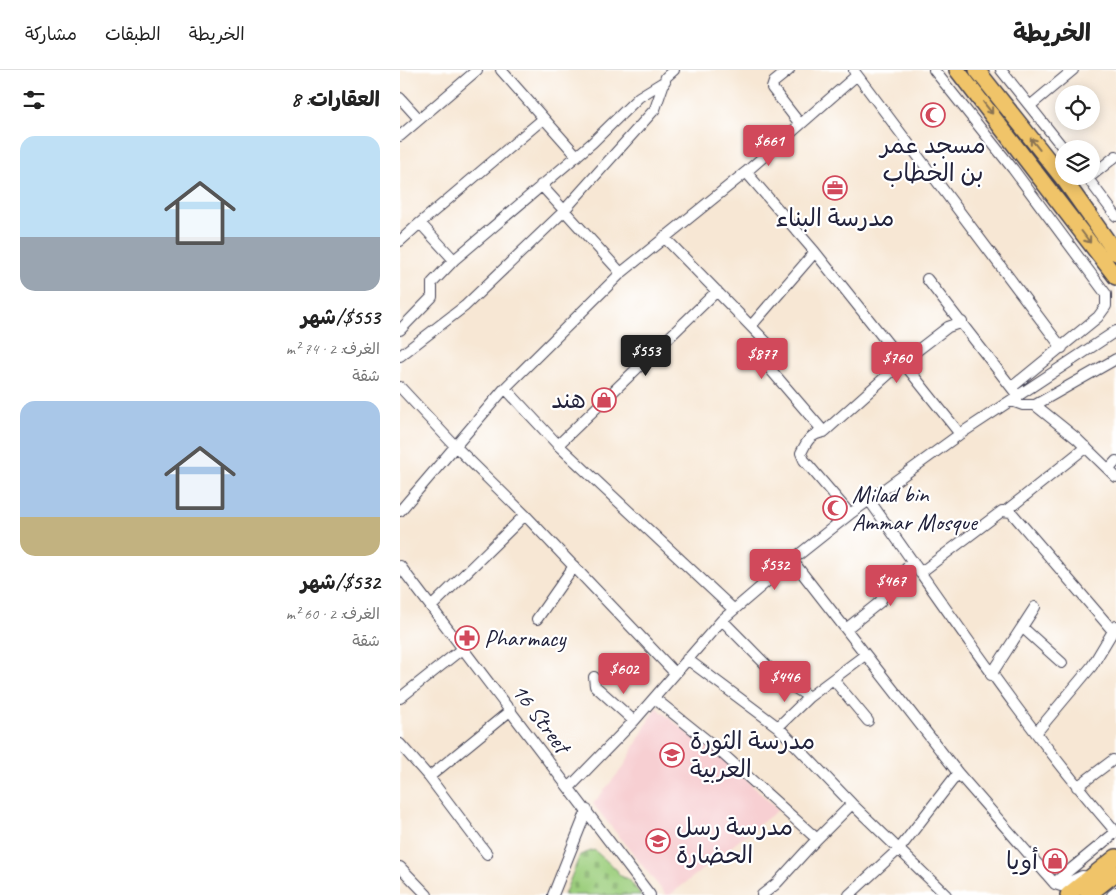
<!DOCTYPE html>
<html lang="ar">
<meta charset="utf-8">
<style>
:root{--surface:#fff;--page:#f2f2f2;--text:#222;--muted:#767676;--line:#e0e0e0;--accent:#d1495b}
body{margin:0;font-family:Caveat,"Playpen Sans Arabic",sans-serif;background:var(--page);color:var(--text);direction:rtl;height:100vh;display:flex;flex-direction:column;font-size:19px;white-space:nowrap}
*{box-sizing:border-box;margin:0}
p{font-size:16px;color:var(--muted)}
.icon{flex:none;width:28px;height:28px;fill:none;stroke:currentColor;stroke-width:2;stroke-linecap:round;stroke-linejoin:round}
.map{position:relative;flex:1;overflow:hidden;direction:ltr}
.details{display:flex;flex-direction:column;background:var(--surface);width:400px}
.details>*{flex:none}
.tools{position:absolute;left:655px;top:15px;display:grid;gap:10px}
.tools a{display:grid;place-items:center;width:45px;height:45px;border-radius:50%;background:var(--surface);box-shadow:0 2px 12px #0003;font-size:25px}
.price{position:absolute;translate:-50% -42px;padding:0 11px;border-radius:5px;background:var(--accent);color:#fff;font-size:16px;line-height:32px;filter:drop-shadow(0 1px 2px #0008)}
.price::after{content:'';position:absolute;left:50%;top:30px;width:15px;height:11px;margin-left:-8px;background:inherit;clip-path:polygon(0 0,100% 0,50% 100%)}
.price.selected{background:#222;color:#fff}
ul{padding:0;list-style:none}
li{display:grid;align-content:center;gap:10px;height:265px;padding:0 20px}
li span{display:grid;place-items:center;height:155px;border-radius:15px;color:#555}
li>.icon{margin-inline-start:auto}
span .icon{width:90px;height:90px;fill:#fffc;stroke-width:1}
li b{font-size:21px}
h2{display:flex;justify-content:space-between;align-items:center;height:60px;padding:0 20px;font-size:21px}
header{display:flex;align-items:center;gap:30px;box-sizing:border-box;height:70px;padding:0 25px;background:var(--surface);border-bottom:1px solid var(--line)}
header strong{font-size:24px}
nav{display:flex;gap:28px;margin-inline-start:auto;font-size:18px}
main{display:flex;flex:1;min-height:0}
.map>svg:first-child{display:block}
.built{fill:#f7cfd2}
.cemetery{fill:url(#cemetery-stones);stroke:#60785c}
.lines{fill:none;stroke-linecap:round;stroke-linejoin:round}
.minor-casing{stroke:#424052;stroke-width:12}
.highway-casing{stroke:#424052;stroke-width:18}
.minor{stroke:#fff;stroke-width:10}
.highway{stroke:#f0c469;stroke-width:15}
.oneway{stroke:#897352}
.labels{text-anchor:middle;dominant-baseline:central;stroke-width:4.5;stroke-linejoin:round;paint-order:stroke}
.poi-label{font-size:24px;fill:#22223b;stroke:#fff;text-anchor:start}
.street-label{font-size:24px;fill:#22223b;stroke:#fff}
</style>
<header>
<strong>الخريطة</strong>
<nav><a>الخريطة</a><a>الطبقات</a><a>مشاركة</a></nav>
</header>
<main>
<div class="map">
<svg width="716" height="825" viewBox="0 0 716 825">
<defs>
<pattern id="cemetery-stones" width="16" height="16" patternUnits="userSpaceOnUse" patternTransform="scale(1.25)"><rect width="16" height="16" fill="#9dcf7e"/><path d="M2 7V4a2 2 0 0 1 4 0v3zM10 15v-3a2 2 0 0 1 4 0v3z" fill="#87b16e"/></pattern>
</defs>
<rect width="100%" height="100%" fill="#fff"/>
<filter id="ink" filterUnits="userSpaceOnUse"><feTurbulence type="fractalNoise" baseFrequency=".02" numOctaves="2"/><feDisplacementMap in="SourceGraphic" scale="10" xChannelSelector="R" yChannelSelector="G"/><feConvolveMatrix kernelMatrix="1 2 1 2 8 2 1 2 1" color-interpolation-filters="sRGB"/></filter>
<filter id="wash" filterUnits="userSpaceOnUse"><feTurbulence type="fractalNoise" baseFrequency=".0096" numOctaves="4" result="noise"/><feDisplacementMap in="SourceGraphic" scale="20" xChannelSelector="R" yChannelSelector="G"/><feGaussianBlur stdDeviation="1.12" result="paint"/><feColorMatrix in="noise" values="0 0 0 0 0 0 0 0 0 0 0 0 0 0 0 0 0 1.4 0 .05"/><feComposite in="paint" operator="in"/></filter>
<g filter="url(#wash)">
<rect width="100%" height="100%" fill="#f7e7d4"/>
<path class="built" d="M256,637l35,29 29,19 58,55 -108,85h-4l-73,-91 31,-38z"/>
<path class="cemetery" d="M194,780l23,20 2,5 10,5 12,15h-77l16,-40z"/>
</g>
<g filter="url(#ink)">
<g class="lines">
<g class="minor-casing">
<path id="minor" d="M101,0l76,86
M389,0l-15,12 -2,6 28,36
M534,0l79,99 93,125v12l-8,11 -86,70
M601,0l63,79
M454,1l208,277
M0,28l19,21
M631,35l42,-35
M0,66l77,-66
M346,102l69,80 145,182
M686,106l30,40
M691,106l25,-20
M141,115l80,88 125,-101 111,-97
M20,153l123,-104
M264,167l107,110 1,5 -8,10 60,70c-14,2 -17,9 -23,21l3,7 46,54
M0,171l20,-18 34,37
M527,209l88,113
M351,256l64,-74
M0,260l32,-33v-14l22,-23 138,-117 47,-46 26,-16
M0,286l65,-50 95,-91 95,-106 11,-32 8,-7
M0,317l55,59 70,69 150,158
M105,318l53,57 175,164
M612,331l11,4h12l81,-46
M635,335l41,33 40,39
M424,362l77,-69 47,-36 14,-5
M158,375l159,-154
M709,399l7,-8
M469,430c81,113 155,226 247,332l-62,51
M607,440l79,-63
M0,441l105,-123 116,-115
M392,490l166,213 97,111 6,2 21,-10 8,1
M0,496l250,329
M520,503l82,-62 9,1 102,119
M31,537l94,-92
M137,549l37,-53
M322,550l56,57 31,20 56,-42
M622,557l40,36
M446,559l34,-27 5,-10 28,-31
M287,589l91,68 74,77 94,91
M591,605l44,-68
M194,607l1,9 39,35
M433,609l35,42
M0,628l63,-50
M254,628l60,48 103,93
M378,657l31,-30
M636,663l56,-67 24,-40
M0,674l29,33 58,77
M29,707l82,-67
M677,717l36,-27
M169,718l65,-67 88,-101 70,-60 58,-46 110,-80 156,-103
M0,797l27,28
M153,825l34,-85
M362,825l14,-11 41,-45 35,-35
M449,825l51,-47 58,-75
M712,825l4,-3"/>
</g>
<g class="highway-casing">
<path id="highway" d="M557,0l159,207
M577,0l88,111 51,72
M668,825l48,-38
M688,825l28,-22"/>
</g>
<use href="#minor" class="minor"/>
<use href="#highway" class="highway"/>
</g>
<defs><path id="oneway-shaft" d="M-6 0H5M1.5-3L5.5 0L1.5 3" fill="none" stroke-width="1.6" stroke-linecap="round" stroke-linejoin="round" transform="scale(1.25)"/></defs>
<g class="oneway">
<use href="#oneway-shaft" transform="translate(588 38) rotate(52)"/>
<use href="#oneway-shaft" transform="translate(635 74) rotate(-128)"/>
<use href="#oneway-shaft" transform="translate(686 167) rotate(53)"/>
</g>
</g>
<defs>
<g id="mosque-ring" transform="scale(1.25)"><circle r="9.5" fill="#fff" stroke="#d1495b" stroke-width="1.5"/><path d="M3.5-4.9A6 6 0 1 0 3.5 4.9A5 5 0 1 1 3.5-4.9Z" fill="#d1495b"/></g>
<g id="office-ring" transform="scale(1.25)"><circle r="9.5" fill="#fff" stroke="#d1495b" stroke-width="1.5"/><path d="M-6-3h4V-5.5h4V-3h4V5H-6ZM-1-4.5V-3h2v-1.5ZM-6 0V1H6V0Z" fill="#d1495b"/></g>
<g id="shop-ring" transform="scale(1.25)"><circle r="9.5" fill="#fff" stroke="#d1495b" stroke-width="1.5"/><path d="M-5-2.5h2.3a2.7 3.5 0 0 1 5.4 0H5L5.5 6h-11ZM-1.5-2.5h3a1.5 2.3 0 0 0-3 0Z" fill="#d1495b"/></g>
<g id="pharmacy-ring" transform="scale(1.25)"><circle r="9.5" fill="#fff" stroke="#d1495b" stroke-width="1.5"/><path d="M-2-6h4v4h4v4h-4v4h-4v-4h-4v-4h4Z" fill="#d1495b"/></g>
<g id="school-ring" transform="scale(1.25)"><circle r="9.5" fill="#fff" stroke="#d1495b" stroke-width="1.5"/><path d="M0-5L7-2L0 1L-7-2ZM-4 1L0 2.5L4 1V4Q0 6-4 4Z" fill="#d1495b"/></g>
</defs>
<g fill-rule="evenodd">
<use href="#mosque-ring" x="533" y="45"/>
<use href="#office-ring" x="435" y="118"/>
<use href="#shop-ring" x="204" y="330"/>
<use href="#mosque-ring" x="435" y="438"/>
<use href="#pharmacy-ring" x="67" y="568"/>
<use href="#school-ring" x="272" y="685"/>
<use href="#school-ring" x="258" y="771"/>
<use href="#shop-ring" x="655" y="791"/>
</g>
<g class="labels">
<g class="poi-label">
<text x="533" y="75" text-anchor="middle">مسجد عمر<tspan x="533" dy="28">بن الخطاب</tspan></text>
<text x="435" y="148" text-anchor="middle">مدرسة البناء</text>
<text x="186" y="330" text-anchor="end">هند</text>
<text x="452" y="424">Milad bin<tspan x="452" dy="28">Ammar Mosque</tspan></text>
<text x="84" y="568">Pharmacy</text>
<text x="290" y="671">مدرسة الثورة<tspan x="290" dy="28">العربية</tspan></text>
<text x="276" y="757">مدرسة رسل<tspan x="276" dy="28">الحضارة</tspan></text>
<text x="638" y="791" text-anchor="end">أويا</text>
</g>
<g class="street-label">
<text transform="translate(141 648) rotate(53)">16 Street</text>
</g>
</g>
</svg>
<div class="tools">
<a><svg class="icon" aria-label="locate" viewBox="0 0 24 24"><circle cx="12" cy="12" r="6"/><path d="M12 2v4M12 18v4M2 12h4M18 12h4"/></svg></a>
<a><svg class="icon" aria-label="layers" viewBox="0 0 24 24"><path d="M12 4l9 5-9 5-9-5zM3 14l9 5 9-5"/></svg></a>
</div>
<b class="price" style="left:369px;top:97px">$661</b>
<b class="price selected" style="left:246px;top:307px">$553</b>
<b class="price" style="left:362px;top:310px">$877</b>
<b class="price" style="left:497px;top:314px">$760</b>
<b class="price" style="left:375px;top:521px">$532</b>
<b class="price" style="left:491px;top:537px">$467</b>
<b class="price" style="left:224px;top:625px">$602</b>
<b class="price" style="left:385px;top:633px">$446</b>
</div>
<section class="details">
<h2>العقارات: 8<svg class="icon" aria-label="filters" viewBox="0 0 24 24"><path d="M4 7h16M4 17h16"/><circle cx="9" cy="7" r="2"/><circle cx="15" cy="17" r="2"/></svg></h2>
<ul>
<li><span style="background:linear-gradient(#bfe0f5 65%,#9aa5b1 0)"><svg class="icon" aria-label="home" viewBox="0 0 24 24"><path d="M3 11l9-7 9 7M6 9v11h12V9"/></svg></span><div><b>$553/شهر</b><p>الغرف: 2 · 74 m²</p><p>شقة</p></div></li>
<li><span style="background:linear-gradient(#a9c7e8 75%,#c2b280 0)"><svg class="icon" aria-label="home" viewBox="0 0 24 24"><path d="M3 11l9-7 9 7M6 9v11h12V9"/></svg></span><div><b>$532/شهر</b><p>الغرف: 2 · 60 m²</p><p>شقة</p></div></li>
</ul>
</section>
</main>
